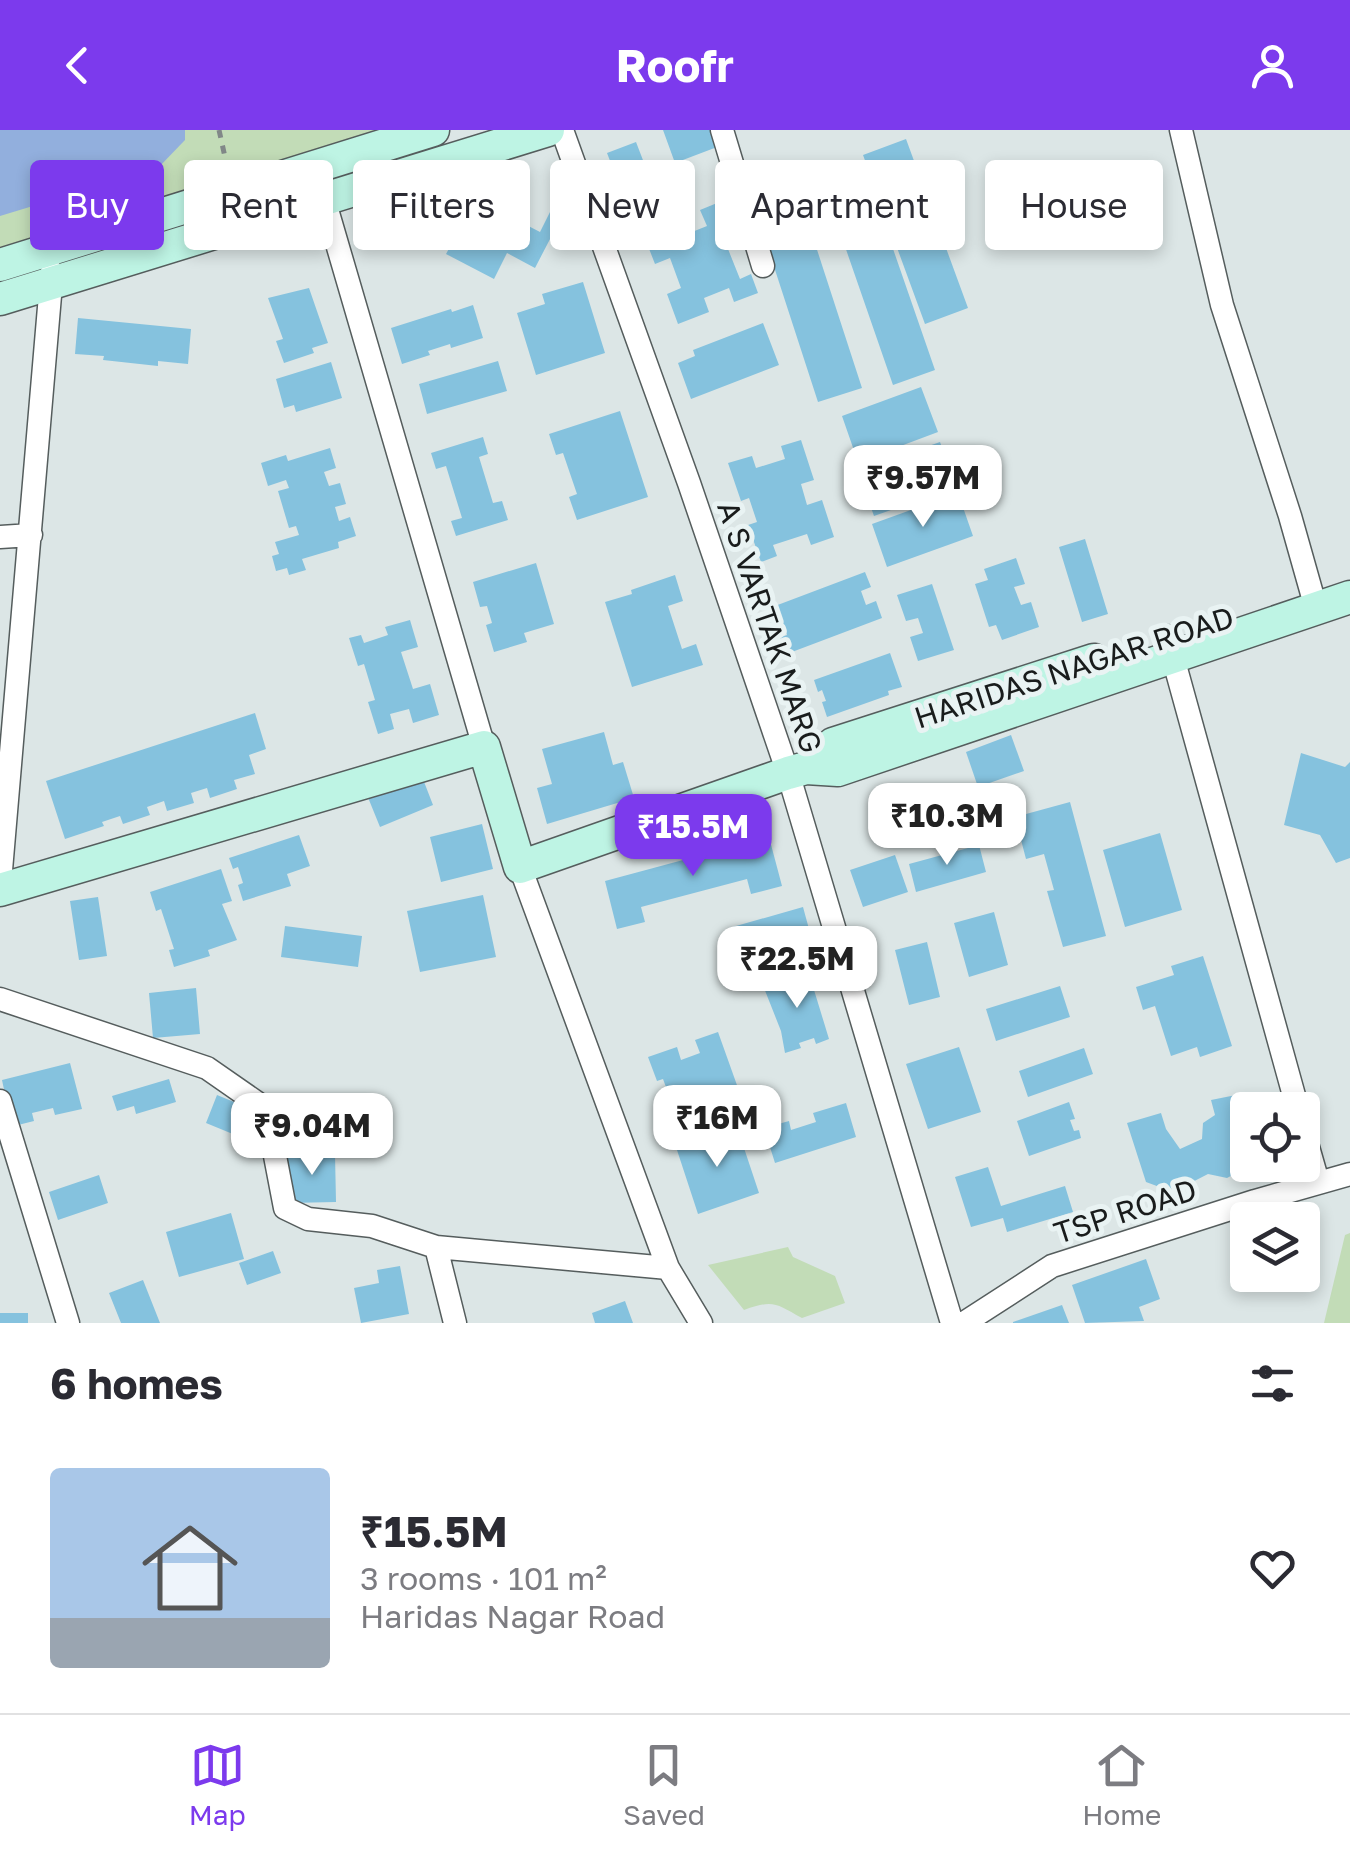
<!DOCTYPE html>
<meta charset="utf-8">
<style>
:root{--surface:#fff;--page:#f2f2f3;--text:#2b2b33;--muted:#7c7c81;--line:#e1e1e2;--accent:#7c3aed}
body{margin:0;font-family:"Golos Text",sans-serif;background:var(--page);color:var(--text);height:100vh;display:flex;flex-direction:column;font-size:38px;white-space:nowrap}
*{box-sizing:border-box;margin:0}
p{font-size:32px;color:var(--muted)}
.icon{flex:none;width:55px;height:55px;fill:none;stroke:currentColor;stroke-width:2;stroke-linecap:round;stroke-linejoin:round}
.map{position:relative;height:1193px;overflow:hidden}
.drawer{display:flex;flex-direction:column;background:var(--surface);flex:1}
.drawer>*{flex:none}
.hud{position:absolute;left:30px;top:30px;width:1290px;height:90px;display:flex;gap:20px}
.buttons{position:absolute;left:1230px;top:962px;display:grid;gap:20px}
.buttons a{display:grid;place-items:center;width:90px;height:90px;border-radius:10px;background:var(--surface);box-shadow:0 5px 15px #0003;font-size:50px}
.price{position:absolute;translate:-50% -85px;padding:0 22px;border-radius:20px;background:#fff;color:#222;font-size:32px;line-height:65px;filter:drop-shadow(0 2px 5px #0008)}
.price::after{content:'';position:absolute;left:50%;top:60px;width:30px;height:22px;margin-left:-15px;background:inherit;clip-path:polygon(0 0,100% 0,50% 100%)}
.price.active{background:var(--accent);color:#fff}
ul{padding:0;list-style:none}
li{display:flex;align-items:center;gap:30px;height:250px;padding:0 50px}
li span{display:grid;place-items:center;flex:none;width:280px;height:200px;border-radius:10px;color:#555}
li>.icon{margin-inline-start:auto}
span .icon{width:120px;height:120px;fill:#fffc;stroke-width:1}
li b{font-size:42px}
h2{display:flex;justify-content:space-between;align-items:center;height:120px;padding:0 50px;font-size:42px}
.chip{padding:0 35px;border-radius:10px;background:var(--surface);box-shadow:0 5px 15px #0003;font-size:35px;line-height:90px}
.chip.active{background:var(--accent);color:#fff}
header{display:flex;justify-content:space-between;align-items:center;height:130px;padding:0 50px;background:var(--accent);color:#fff;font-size:45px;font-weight:700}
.tabs{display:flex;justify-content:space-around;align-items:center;height:140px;border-top:2px solid var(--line);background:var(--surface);font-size:28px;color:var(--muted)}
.tabs a{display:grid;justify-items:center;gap:5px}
.tabs .active{color:var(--accent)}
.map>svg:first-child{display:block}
.green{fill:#c2dcb7}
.water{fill:#92afdd}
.building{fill:#85c2de}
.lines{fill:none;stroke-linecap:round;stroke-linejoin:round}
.street-casing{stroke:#555d5d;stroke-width:25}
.secondary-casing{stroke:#555d5d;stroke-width:35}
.path{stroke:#818888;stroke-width:5;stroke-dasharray:8 8;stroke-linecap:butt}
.street{stroke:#fff;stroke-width:22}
.secondary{stroke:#bef4e4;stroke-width:32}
.labels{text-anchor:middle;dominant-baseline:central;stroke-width:10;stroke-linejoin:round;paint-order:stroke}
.street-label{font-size:30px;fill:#191c1c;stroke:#e9f3f3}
</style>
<header><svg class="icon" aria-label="back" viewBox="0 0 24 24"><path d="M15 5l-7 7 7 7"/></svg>Roofr<svg class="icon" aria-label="person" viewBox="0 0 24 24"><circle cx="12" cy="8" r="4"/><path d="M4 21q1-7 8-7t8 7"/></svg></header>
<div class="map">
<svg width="1350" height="1193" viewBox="0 0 1350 1193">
<rect width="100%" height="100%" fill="#dce6e6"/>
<path class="green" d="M0,0h397l-397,128z
M1350,1103v90h-26l21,-88z
M788,1117l5,10 42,19 10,27 -43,15c-26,-14 -28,-19 -58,-8l-36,-45z"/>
<path class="water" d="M0,0h185v10l-27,28 -158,48z"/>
<path class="building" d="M663,0h57l5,14 -50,19z
M906,9l62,169 -43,16 -62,-169z
M636,12l15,39 -29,11 -15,-39z
M865,38l70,202 -42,15 -70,-202z
M795,52l67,206 -44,14 -67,-206z
M509,56l15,7 -13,24 29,15 12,-24 11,6 -28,54 -28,-15 -13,26 -48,-25 6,-11 7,4 11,-23 -19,-10 8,-14 19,11 2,-5 15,8z
M722,71l9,24 -11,4 20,50 11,-5 7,19 -24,9 -5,-14 -25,10 5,14 -31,12 -11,-30 14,-6 -11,-30 -15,6 -9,-23 13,-5 -4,-9 20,-8 7,17 25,-10 -7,-16z
M583,152l22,71 -69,22 -19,-62 28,-9 -3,-10z
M309,158l19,55 -16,5 2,5 -30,10 -8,-22 7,-2 -15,-41z
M473,175l10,33 -32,10 -1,-4 -22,7 2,4 -28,9 -11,-36 60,-19 1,3z
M78,188l113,11 -3,35 -30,-3v5l-55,-6 1,-4 -29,-2z
M763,193l16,42 -88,34 -13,-36 17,-7 -2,-6z
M498,231l9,30 -80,23 -8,-30z
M331,232l11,36 -46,14 -2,-7 -10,3 -8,-29z
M921,257l17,45 -80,30 -16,-46z
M620,281l28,86 -71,23 -8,-23 8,-3 -14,-41 -7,2 -7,-21z
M483,307l5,17 -9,3 14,46 9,-2 6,19 -52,16 -5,-15 11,-3 -16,-52 -10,3 -5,-16z
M801,310l13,40 -13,4 6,21 15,-5 12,37 -23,8 -4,-11 -34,11 4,11 -16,6 -13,-37 9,-3 -8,-24 -8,3 -13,-38 24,-7 4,12 29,-9 -4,-13z
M940,312l16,45 -82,29 -16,-45z
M330,318l6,20 -12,4 5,14 11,-3 6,21 -11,3 4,14 11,-4 6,19 -18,6 1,6 -37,11 4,11 -17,5 -2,-7 -11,3 -4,-15 7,-2 -4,-12 24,-7 -3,-9 -7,2 -11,-37 11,-3 -3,-8 -18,6 -7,-23 25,-8 2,6z
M958,363l15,43 -86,31 -15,-43z
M1085,409l23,75 -26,8 -23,-75z
M1016,428l9,26 -11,3 7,18 10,-3 8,25 -37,13 -6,-15 -7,2 -14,-43 13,-4 -4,-11z
M536,433l18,61 -30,9 3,9 -33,10 -8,-27 6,-2 -5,-17 -7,1 -7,-25z
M865,442l6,15 -10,4 5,14 10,-4 6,17 -98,37 -6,-17 9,-3 -5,-15 -10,4 -5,-15z
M675,445l8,26 -15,5 14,43 14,-5 7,21 -71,22 -27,-85 27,-8 -1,-4z
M932,454l22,66 -36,11 -8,-24 13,-4 -5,-15 -12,3 -9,-26z
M410,490l8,27 -17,5 12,37 17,-5 9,31 -26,8 -4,-14 -19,5 4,15 -16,5 -10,-32 7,-2 -11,-36 -6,2 -9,-28 12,-3 3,8 24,-8 -3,-8z
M890,523l12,34 -14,4 1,4 -62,22 -5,-15 4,-1 -4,-11 -4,2 -4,-12z
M255,583l11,36 -17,6 6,19 -21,6 3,9 -27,9 -3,-10 -16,5 3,10 -27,8 -3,-10 -17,6 3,8 -27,9 -3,-8 -18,6 2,4 -39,13 -19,-58z
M604,602l9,33 10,-3 11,36 -87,26 -10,-36 15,-4 -10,-35z
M1011,605l13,36 -46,16 -12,-35z
M1301,623l44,14 5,-5v96l-14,5 -16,-28 -36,-10z
M421,644l12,31 -53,22 -13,-32z
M1070,672l36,134 -43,11 -16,-56 7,-1 -10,-36 -18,5 -11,-42z
M482,694l11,45 -52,13 -11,-45z
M1160,703l22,77 -57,17 -22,-77z
M299,705l11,31 -23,8 4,12 -48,15 -5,-16 5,-2 -5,-16 -5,2 -4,-11z
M769,707l13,49 -31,8 -4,-15 -106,28 4,15 -28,7 -12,-48z
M979,715l7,27 -70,20 -7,-28z
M895,725l13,37 -45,15 -13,-37z
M221,739l11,32 -10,3 15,36 -29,10 2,6 -36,11 -5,-17 5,-1 -13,-40 -5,2 -6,-19z
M483,765l13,62 -76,15 -13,-61z
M98,767l9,59 -28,4 -9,-59z
M803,777l9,33 -74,20 -9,-32z
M994,782l14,53 -39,12 -15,-54z
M285,796l77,10 -4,31 -77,-10z
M927,812l13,55 -31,8 -14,-55z
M1203,826l29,90 -32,11 -3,-10 -26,9 -16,-50 -12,4 -7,-23 38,-12 -3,-9z
M807,837l22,72 -13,5 -2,-6 -15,5 2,5 -16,5 -4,-22 -17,-43 32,-10 -3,-7z
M1060,856l10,31 -74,24 -10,-32z
M196,858l4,46 -47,4 -4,-45z
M718,902l25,70 -33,11 -2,-8 -37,14 -7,-18 6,-3 -7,-19 -6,2 -9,-24 29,-10 4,13 19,-7 -5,-13z
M959,917l22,65 -53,17 -22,-65z
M1084,918l9,26 -65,23 -9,-26z
M70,933l12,46 -27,6 -2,-7 -21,5 2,8 -20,5 -5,-18 5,-1 -3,-10 -5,2 -4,-19z
M169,949l7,23 -40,12 -2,-8 -17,5 -5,-15z
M1241,964l7,26v44l-6,6 -15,8 -19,-4 -35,18 -27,-10 -19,-59 34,-10 5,16 14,20 22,-10 1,-16 12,-8 -4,-15z
M217,965l39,16 -11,28 -39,-16z
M337,970l2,34 -36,2 -2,-33z
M1069,972l6,17 -5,1 4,11 5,-1 2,8 -52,18 -12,-35z
M846,973l10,34 -81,26 -11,-35 25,-7 2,9 25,-8 -3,-9z
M737,997l22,66 -61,21 -22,-67z
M335,1024l1,48 -47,1 -1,-48z
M988,1037l13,39 64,-20 8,26 -66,20 -4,-14 -32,9 -16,-50z
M99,1045l9,28 -50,17 -9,-28z
M231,1083l13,46 -65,18 -13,-45z
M273,1121l8,22 -34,12 -8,-22z
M1146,1129l14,40 -21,8 5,14 -59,2 -13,-38z
M400,1136l9,48 -48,9 -7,-35 25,-5 -2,-13z
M143,1150l17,43h-39l-12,-30z
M625,1171l8,22h-38l-3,-10z
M1062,1175l7,18h-56v-1z
M0,1183h28v10h-28z"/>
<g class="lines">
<g class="street-casing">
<path id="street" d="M562,0l127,353 99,290 164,550
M722,0l41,136
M1181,0l41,175 68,211 26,92
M321,59l163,558
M0,407l31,-2
M1167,506l131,474
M520,737l148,401 33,55
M0,752l52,-610
M0,869l207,69 59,41 19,99 23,11 64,7 64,21 19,76
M0,971l68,222
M1302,996l16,56
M436,1117l232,21
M964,1193l88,-57 203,-65 95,-27"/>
</g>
<g class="secondary-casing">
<path id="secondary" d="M0,135l433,-135
M0,169l548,-169
M806,638l27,-24 261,-84
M0,760l484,-143 36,120 268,-94 18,-5 32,2 512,-173"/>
</g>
<path class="path" d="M219,0l8,36"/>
<use href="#street" class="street"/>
<use href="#secondary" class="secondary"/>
</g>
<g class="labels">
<g class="street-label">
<text transform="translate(770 497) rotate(71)">A S VARTAK MARG</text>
<text transform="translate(1074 537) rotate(-18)">HARIDAS NAGAR ROAD</text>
<text transform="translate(1125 1081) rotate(-18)">TSP ROAD</text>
</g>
</g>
</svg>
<div class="buttons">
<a><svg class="icon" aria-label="locate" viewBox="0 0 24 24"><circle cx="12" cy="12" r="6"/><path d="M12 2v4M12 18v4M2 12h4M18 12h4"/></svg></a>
<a><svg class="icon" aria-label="layers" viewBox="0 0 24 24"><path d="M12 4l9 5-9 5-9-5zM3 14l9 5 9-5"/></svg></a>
</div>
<b class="price" style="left:923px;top:400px">₹9.57M</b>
<b class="price" style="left:947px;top:738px">₹10.3M</b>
<b class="price active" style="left:693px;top:749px">₹15.5M</b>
<b class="price" style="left:797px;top:881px">₹22.5M</b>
<b class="price" style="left:717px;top:1040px">₹16M</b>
<b class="price" style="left:312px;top:1048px">₹9.04M</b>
<div class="hud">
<a class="chip active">Buy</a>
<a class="chip">Rent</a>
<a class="chip">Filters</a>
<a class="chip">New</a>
<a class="chip">Apartment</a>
<a class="chip">House</a>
</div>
</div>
<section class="drawer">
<h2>6 homes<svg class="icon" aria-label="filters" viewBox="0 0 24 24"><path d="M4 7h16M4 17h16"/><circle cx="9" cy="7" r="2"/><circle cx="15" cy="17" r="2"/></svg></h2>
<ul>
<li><span style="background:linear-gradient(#a9c7e8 75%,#9aa5b1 0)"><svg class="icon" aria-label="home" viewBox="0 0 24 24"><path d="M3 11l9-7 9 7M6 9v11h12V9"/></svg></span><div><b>₹15.5M</b><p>3 rooms · 101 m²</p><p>Haridas Nagar Road</p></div><svg class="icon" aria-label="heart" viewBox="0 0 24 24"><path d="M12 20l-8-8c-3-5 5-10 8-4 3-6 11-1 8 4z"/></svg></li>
</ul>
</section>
<nav class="tabs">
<a class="active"><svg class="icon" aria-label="map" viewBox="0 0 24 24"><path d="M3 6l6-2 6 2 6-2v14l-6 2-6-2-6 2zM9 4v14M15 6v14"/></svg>Map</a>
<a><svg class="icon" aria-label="saved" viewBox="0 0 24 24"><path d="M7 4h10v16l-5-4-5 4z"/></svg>Saved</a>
<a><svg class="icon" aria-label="home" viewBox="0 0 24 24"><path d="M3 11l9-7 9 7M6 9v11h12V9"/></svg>Home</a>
</nav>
